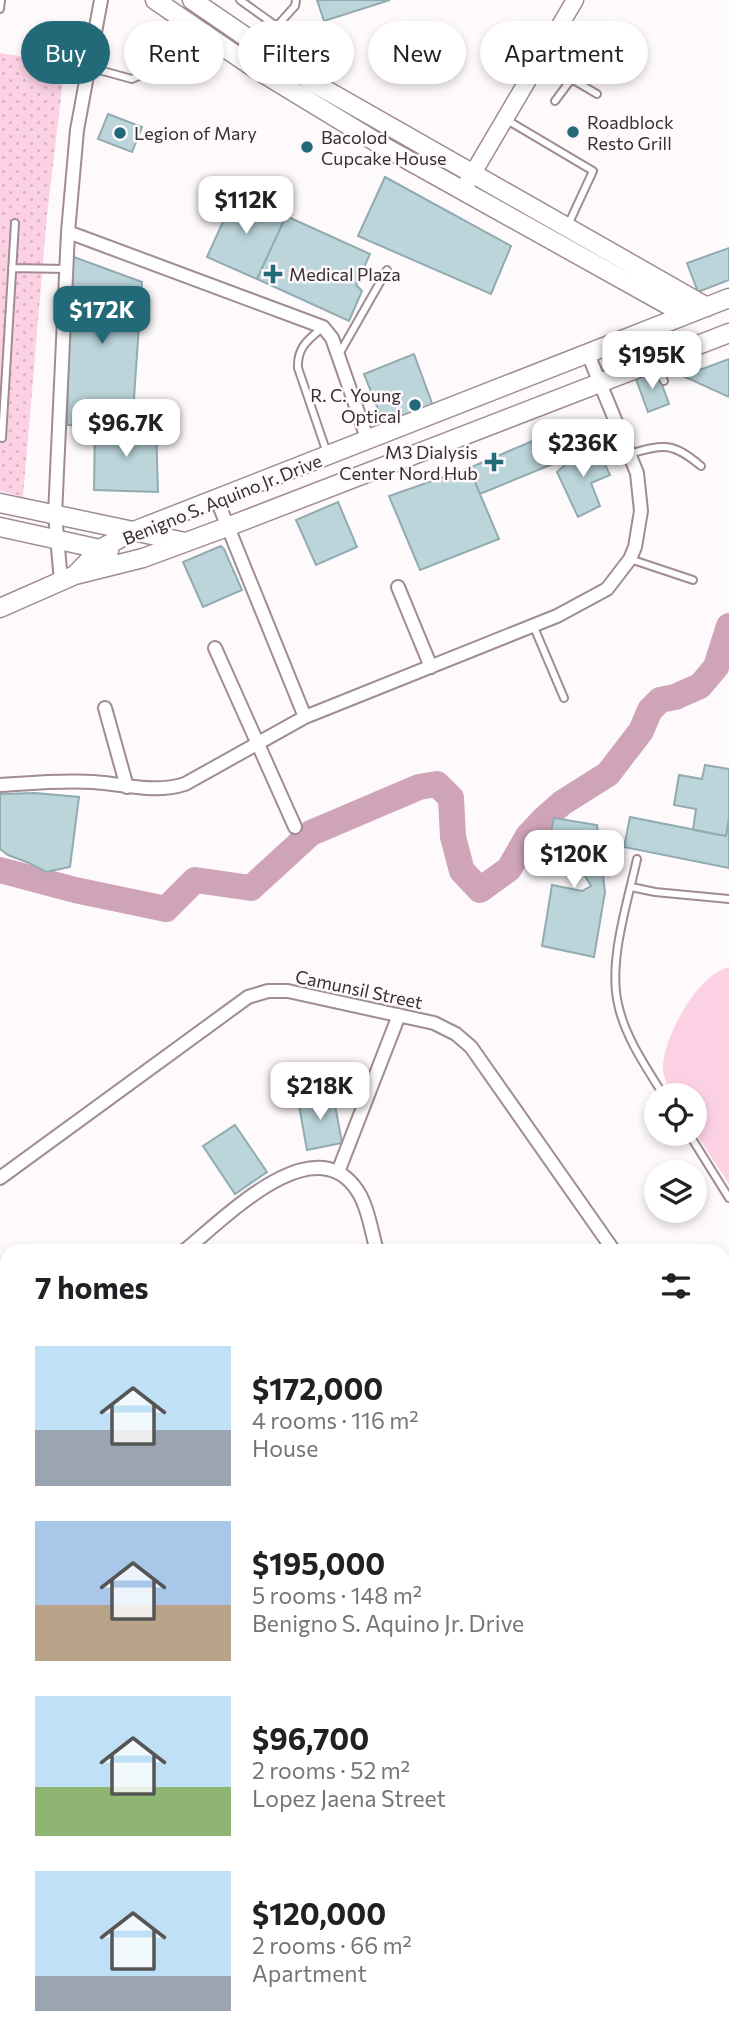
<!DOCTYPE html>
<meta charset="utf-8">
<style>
:root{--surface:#fff;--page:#f6f6f6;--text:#202124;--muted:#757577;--accent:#236a78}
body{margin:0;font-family:Commissioner,sans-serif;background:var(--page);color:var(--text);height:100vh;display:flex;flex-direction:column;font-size:26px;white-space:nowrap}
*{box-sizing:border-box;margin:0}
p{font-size:23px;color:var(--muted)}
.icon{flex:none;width:38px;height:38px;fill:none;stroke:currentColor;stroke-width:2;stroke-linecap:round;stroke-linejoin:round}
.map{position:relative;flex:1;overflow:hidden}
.details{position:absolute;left:0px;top:1244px;width:730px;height:800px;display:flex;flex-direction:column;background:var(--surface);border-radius:21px 21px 0 0;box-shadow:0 4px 10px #0003}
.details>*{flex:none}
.hud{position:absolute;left:21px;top:21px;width:688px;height:63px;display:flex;gap:14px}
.controls{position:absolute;left:644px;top:1083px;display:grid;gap:14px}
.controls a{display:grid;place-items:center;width:63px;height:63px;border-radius:50%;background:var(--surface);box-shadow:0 4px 10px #0003;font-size:35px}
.price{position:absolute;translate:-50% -60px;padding:0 16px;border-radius:14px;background:#fff;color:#222;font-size:23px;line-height:46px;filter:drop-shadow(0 2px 4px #0008)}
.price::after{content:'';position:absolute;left:50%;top:42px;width:21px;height:16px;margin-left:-10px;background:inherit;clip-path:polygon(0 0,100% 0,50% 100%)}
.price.active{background:var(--accent);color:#fff}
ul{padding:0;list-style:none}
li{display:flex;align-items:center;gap:21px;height:175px;padding:0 35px}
li span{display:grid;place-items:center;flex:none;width:196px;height:140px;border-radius:0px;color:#555}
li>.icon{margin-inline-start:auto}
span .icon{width:84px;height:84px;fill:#fffc;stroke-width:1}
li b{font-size:30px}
h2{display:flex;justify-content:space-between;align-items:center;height:84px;padding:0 35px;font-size:30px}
.chip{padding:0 24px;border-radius:32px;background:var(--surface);box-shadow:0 4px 10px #0003;font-size:24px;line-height:63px}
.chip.active{background:var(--accent);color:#fff}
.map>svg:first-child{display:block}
.grass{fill:url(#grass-dots)}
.pitch{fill:#fcd1e4}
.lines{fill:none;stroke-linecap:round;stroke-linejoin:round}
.river{stroke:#cfa4b8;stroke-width:26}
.building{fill:#bbd5db;stroke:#91abb1;stroke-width:2}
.service-casing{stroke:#a18b95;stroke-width:10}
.minor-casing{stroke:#a18b95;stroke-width:16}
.tertiary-casing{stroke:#a18b95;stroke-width:19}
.secondary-casing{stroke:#a18b95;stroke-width:21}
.service{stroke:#fff;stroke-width:6}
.minor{stroke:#fff;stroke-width:12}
.tertiary{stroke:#fff;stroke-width:16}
.secondary{stroke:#fff;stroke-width:18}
.poi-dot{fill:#236a78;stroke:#fef9fb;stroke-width:2.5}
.labels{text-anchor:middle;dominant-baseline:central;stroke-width:5;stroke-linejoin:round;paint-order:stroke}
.poi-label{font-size:18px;fill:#382e32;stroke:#fef9fb;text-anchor:start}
.street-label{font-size:18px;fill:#382e32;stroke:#fef9fb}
</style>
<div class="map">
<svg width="729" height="2043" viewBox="0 0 729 2043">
<defs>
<pattern id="grass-dots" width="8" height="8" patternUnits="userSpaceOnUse" patternTransform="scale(1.75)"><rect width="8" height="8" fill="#fcd1e4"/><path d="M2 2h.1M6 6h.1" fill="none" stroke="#d9b4c4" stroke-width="1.8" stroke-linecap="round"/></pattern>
</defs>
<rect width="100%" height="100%" fill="#fef9fb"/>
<path class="grass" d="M0,53l65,10 -18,152 -24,282 -23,-6z"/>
<path class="pitch" d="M729,967v217l-34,-52v-36l-24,-1c-2,-7 -8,-18 -8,-26 -1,-31 35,-95 66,-102z"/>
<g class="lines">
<path class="river" d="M0,870l75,20 91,19 29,-29 56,8 60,-55 108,-46 18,-3 14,14 2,39 9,34 18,19 29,-21 19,-33 16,-17 18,-16 46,-29 33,-43 9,-21 10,-10 15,-3 25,-11 16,-19 13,-41"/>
</g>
<path class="building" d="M317,0h73l-66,21z
M108,114l34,13 -10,25 -34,-13z
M385,177l126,69 -20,48 -133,-58z
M236,193l50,23 -29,63 -50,-22z
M286,216l84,38 -14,31 6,6 -13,30 -92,-42z
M729,248v32l-31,12 -11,-29z
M71,256l71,26 -10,145 -65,-2z
M414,354l19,52 -37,17 -14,-4 -18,-45z
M729,359v38l-46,-21z
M657,371l12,33 -21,8 -12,-33z
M95,426l61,1 2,65 -64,-2z
M549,434l11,27 -80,33 -11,-26z
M596,445l14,30 -19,8 9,23 -22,11 -21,-45 18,-16z
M469,468l30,71 -79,31 -31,-74z
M338,502l19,45 -41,18 -20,-45z
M221,546l3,3 18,41 -39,17 -20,-45z
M705,765l24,4v49l-3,18 -33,-6 3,-21 -22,-4 5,-30 23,4z
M35,793l44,4 -9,70 -24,5 -17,-9 -21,-8 -8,-6v-55z
M630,817l96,19 3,-18v50l-105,-21z
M554,818l43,7 8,67 -11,65 -52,-11 10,-61 30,6 9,-5 -9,-15 3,-20 -11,-4 -5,29 -26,-6z
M333,1094l9,49 -35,7 -9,-50z
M235,1125l32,47 -32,22 -32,-48z
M0,1406l7,2v67l-7,-2v-25l3,1 1,-3 -4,-2z
M3,2028l4,2v7h21l16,6h-44z"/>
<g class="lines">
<g class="service-casing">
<path id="service" d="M240,0l39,28 -22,39
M0,9l1,-9
M277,26l18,-20 1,-6
M88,67l44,12 7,-3 8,-8
M555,101l15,-20h5l22,13
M507,120l86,51 -25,54
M12,268l54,1
M323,327c-15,13 -26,20 -25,41l29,85
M338,356l49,-86
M656,363l8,18
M2,438l13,-215
M629,454c36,-10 43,-12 72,12
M630,559l63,21
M533,625l31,73
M637,859c-9,42 -29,102 -19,145 7,33 28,63 46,92
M631,887l24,5 74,7
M689,1134l40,64"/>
</g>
<g class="minor-casing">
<path id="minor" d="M68,232l255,95 9,11 36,103
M217,500l88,217
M61,581l-6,-66 13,-283 9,-102 24,-130
M398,587l33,80
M215,648l80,179
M105,708l22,79
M0,785c31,-2 62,-5 93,-3 32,2 61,12 92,2l120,-67 252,-101 50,-27 23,-30 5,-12 6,-36 -4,-38 -49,-119
M338,1172l61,-157
M0,1178l248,-181 20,-6h20l146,32 22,11 15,13 143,204
M184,1251c37,-29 125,-122 170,-65 14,17 17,45 23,65
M723,1404l6,10
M0,1671l7,2
M7,1748l-3,10 3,10
M0,1836l7,2
M723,1940l6,3
M0,2000l7,2
M105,2037l17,6"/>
</g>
<g class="tertiary-casing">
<path id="tertiary" d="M466,185l109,-185
M0,1494l7,2
M723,1541l6,-2
M723,1766l6,5"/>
</g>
<g class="secondary-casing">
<path id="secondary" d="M155,0l101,69 125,76 305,170
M192,0l120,82 395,225
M0,503l185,39
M0,527l109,24
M75,575l25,-26 34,-18 595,-233
M0,608l75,-33 68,-17 84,-31 502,-194"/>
</g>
<use href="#service" class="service"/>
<use href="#minor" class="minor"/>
<use href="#tertiary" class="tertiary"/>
<use href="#secondary" class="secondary"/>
</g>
<g class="poi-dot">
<circle cx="573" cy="132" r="7"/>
<circle cx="120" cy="133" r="7"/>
<circle cx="307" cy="147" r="7"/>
<path d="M269.5 263.5h7v7h7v7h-7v7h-7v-7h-7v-7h7z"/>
<circle cx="415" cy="405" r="7"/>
<path d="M490.5 451.5h7v7h7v7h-7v7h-7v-7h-7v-7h7z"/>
</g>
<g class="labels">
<g class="poi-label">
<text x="587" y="122">Roadblock<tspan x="587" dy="21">Resto Grill</tspan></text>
<text x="134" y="133">Legion of Mary</text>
<text x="321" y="137">Bacolod<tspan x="321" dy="21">Cupcake House</tspan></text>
<text x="289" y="274">Medical Plaza</text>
<text x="401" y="395" text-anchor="end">R. C. Young<tspan x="401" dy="21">Optical</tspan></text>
<text x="478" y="452" text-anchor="end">M3 Dialysis<tspan x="478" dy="21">Center Nord Hub</tspan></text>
</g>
<g class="street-label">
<text transform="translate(222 499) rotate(-22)">Benigno S. Aquino Jr. Drive</text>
<text transform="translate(359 989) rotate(12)">Camunsil Street</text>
</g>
</g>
</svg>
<div class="controls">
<a><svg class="icon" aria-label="locate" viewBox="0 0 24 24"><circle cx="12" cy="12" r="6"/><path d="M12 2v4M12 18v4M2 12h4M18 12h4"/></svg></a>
<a><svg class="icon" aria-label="layers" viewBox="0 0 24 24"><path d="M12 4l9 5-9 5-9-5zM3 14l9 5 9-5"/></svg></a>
</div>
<b class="price" style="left:246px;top:236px">$112K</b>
<b class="price active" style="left:102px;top:346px">$172K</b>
<b class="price" style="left:652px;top:391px">$195K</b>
<b class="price" style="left:126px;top:459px">$96.7K</b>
<b class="price" style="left:583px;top:479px">$236K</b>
<b class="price" style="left:574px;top:890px">$120K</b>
<b class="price" style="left:320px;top:1122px">$218K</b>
<div class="hud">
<a class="chip active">Buy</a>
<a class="chip">Rent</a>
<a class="chip">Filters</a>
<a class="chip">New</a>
<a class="chip">Apartment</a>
</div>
<section class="details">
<h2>7 homes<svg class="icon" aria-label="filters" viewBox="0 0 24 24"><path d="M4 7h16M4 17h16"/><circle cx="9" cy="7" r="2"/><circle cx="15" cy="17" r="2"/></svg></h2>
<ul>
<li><span style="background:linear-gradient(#bfe0f5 60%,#9aa5b1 0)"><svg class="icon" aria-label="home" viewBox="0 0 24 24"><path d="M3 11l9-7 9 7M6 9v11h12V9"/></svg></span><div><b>$172,000</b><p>4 rooms · 116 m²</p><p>House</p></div></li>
<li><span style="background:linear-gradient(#a9c7e8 60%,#b9a48a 0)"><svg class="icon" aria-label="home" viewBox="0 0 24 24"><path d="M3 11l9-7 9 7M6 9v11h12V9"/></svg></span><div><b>$195,000</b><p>5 rooms · 148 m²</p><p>Benigno S. Aquino Jr. Drive</p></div></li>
<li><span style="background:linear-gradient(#bfe0f5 65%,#8fb573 0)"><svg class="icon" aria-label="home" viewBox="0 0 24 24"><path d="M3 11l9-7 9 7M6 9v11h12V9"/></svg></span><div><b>$96,700</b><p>2 rooms · 52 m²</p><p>Lopez Jaena Street</p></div></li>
<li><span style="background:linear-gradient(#bfe0f5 75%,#9aa5b1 0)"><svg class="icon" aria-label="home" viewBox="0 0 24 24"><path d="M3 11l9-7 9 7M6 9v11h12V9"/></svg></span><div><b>$120,000</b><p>2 rooms · 66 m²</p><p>Apartment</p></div></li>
</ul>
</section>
</div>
